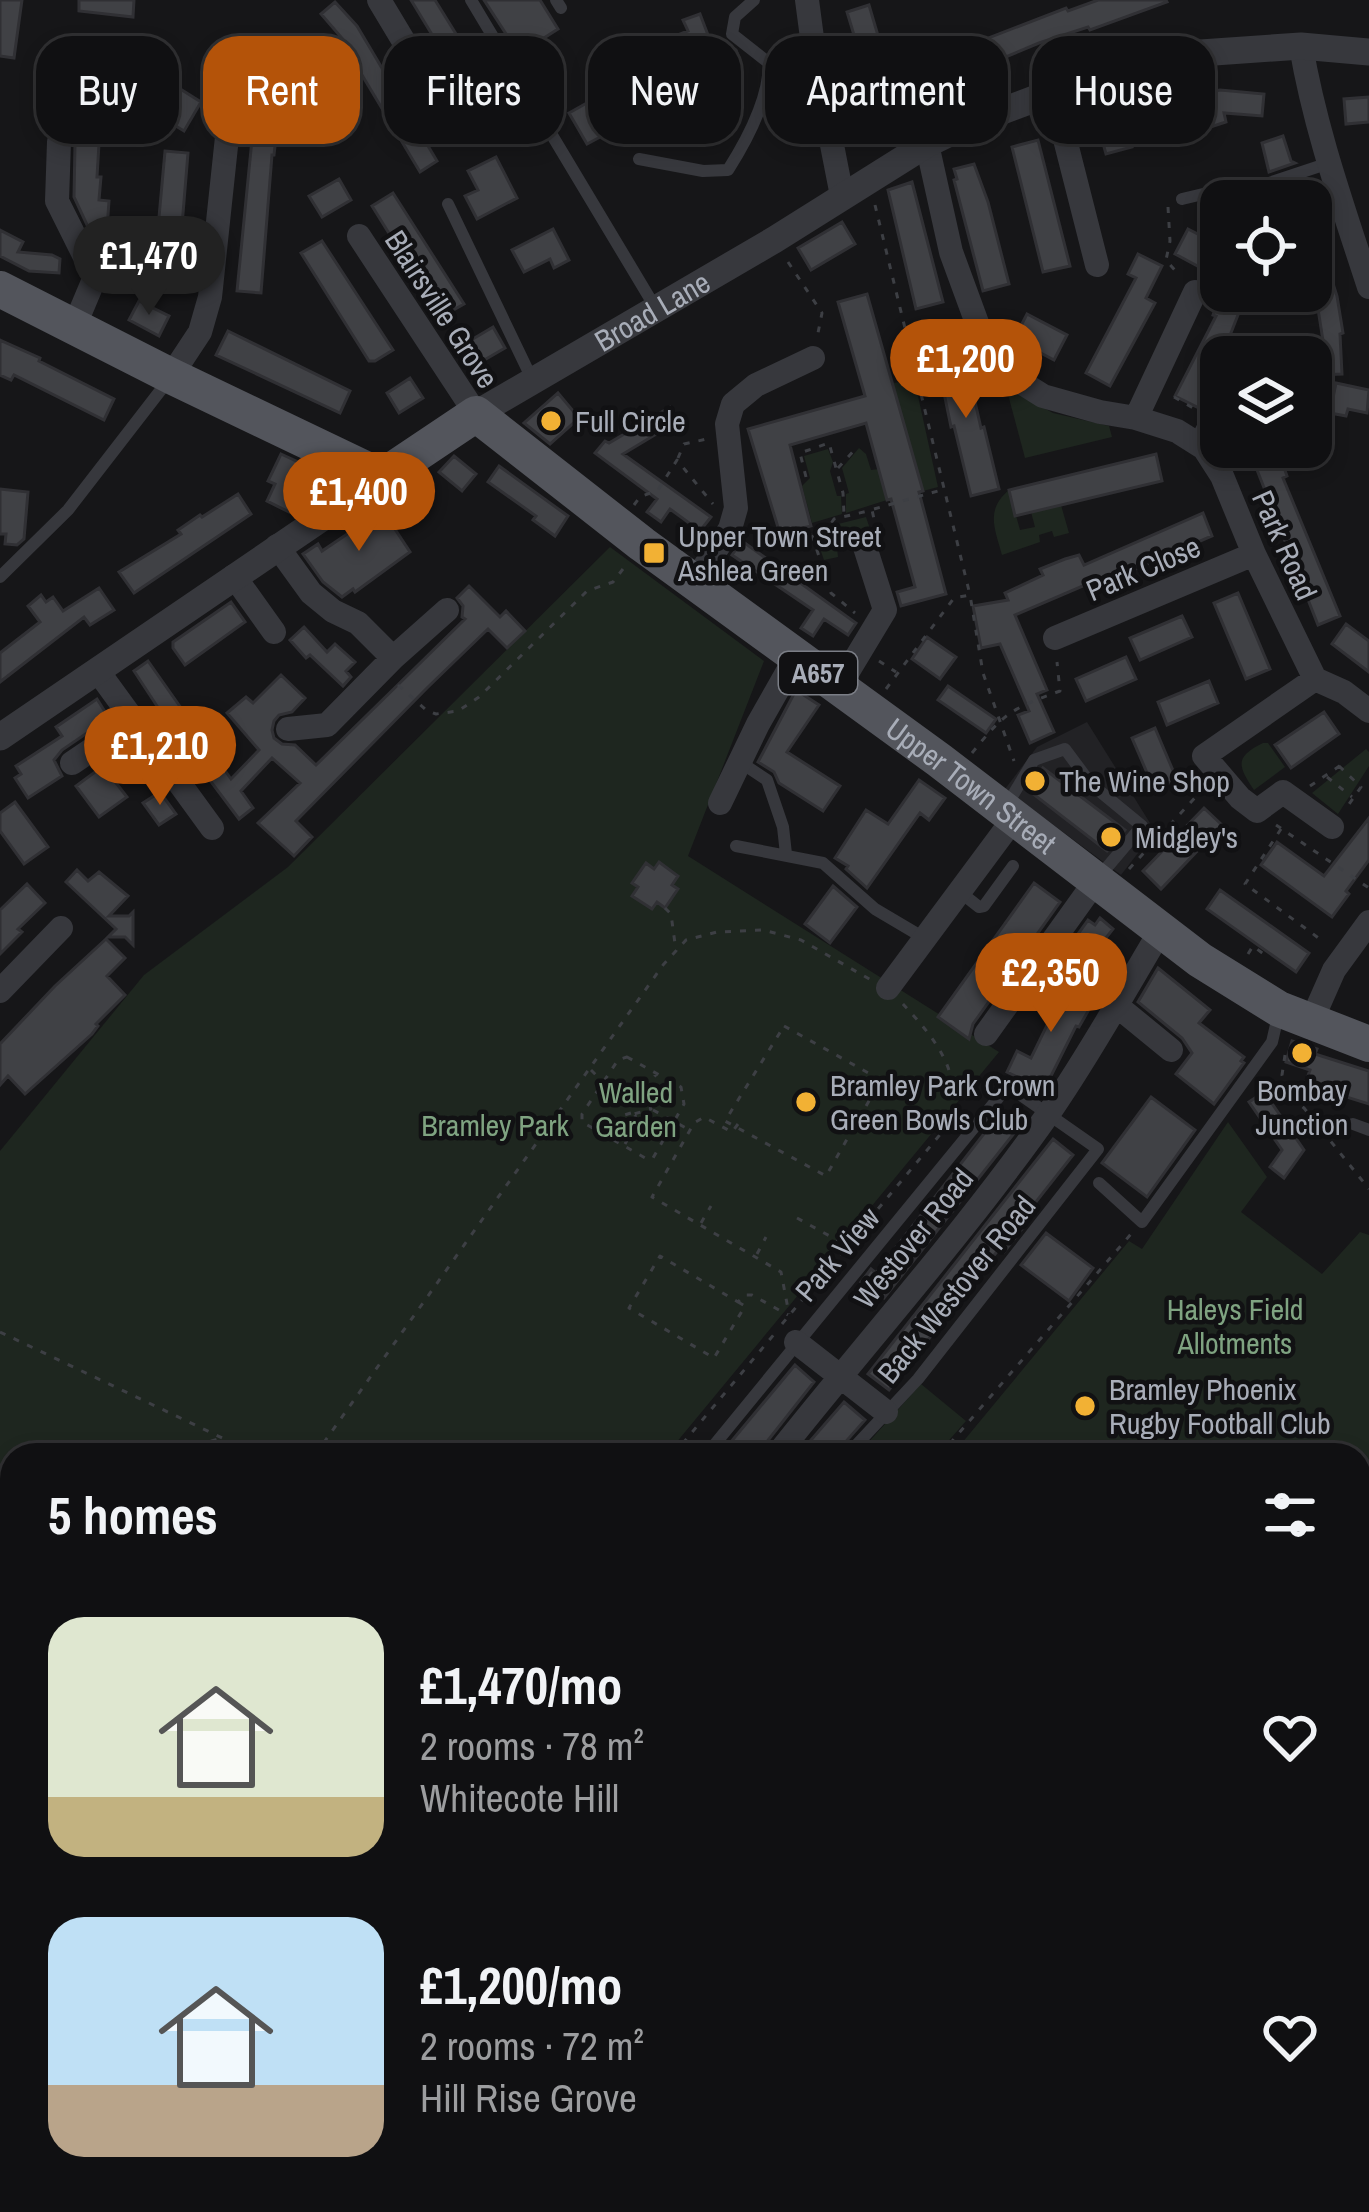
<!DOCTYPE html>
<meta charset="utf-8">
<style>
:root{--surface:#101012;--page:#1e1e20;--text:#f1f3f6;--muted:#9c9d9f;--line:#303032;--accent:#b45309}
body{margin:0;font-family:"Archivo Narrow",sans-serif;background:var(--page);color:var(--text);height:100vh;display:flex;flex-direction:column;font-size:45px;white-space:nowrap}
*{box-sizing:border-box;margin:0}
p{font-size:39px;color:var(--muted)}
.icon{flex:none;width:66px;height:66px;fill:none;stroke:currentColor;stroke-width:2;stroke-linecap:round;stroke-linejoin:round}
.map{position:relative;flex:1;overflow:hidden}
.details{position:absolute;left:0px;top:1443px;width:1371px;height:771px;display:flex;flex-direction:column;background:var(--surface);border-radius:36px 36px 0 0;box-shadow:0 6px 18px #0003,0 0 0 3px var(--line)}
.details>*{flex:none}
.banner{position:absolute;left:36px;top:36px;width:1299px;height:108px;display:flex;gap:24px}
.tools{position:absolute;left:1200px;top:180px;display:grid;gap:24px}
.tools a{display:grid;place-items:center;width:132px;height:132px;border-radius:24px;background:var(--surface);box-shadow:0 6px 18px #0003,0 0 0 3px var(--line);font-size:60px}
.price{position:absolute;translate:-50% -102px;padding:0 27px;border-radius:42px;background:var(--accent);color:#fff;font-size:39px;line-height:78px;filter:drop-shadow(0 3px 6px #0008)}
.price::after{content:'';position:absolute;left:50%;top:72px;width:36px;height:27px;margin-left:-18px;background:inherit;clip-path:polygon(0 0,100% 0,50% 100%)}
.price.current{background:#222;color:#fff}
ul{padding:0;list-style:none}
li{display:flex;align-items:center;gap:36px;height:300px;padding:0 48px}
li span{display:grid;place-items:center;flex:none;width:336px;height:240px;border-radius:36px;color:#555}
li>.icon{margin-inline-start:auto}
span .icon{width:144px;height:144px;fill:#fffc;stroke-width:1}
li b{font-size:51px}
h2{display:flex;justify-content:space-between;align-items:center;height:144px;padding:0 48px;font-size:51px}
.tag{padding:0 42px;border-radius:36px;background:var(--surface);box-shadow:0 6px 18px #0003,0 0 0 3px var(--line);font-size:42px;line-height:108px}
.tag.current{background:var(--accent);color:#fff}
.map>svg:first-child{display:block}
.built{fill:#222225}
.green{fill:#1e261f}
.building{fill:#404145;stroke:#303034;stroke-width:3}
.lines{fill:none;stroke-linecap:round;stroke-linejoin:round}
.path{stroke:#3d3f44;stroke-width:3;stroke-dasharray:6 9;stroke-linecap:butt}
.service{stroke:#37383d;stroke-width:12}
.minor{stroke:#37383d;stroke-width:24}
.tertiary{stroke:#37383d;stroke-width:27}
.primary{stroke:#53555c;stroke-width:36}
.poi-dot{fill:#f2b134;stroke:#111113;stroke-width:4.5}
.labels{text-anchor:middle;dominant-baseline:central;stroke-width:9;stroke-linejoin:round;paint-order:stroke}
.shield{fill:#111113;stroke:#7b7e86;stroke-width:3}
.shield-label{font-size:27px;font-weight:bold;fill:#a8adb8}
.street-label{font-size:30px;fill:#a8adb8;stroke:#111113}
.poi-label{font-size:30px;fill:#a8adb8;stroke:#111113;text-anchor:start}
.park-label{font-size:30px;fill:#7fa381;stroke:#111113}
</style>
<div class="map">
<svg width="1369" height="2212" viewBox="0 0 1369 2212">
<rect width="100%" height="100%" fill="#161618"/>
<path class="built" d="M1087,722l68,109 -34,44 -116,-86 32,-42z"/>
<path class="green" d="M902,382l14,5 22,100 -15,4 -31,-108z
M1006,387l47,26 56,13 3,11 -87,21z
M859,448l7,6 5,16 8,-1 8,31 -41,13v-19l3,-1 -7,-25z
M828,449l5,13 -3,9 7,25h4l1,18 -30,9 -10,-37 8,-8 -6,-22z
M1009,490l11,40 15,-3 -4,-15 30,-7 8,28 -15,4 -2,-6 -13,4 1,7 -38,13c-7,-26 -17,-45 7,-65z
M866,517l6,18 -35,12 1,10 -14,3 -7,-20 3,-6 11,-3 -1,-5z
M610,547l154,114 -76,195 311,196 -333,403h-654v613l-12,-5v-912l144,-176 144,-108z
M1263,743h5l17,24 -31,23c-16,-24 -20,-33 9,-47z
M1366,749l3,3v14l-31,48 -26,-21z
M1228,1122l39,55 -26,35 81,62 38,-42 9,3v284l-10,14v-78h-407l177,-214 13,8z
M921,1384l45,37 -30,34h-79z
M871,2202h408l-7,10h-405z"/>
<path class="building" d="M0,0h22l-8,58 -14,-2z
M79,0h55l-1,17 -54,-6z
M411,0h24l60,97v6l-16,9z
M484,0h56l18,29 -39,25z
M1098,0h68l1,2 -77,28 -2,-3 -49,16 -103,43 -10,-24 140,-54 2,3z
M335,2l22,24 80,135 -17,11 -76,-127 3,-1 -26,-30z
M869,5l10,34 -22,6 -10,-33z
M700,14l13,34 13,-5 10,7 4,11 -35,14 -11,-29 -46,18 -6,-15 46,-18 -5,-11z
M645,63l9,16 -30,17 -8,-16z
M221,75l34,10 -7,24 -34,-10z
M899,79l8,23 -27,10 -9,-24z
M174,85l27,17 -17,29 -28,-17z
M1220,90l44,4 -2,22 -38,-3 2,9 -28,9 -3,-12 -50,11 -6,-23z
M601,95l18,32 -32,17 -18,-31z
M1369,97v25l-23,2 -2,-25z
M254,119l24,2 -4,34h-2l-11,138 -24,-2z
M1125,122l7,25 -26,7 -7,-25z
M1283,136l8,25 4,2 -26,9 -7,-29z
M1038,140l32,126 -27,6 -31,-125z
M75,143l24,1 -2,33h4l-2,23 10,1 -2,28 -19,-2 -14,-30z
M165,151l23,2 -10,121 -24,-2z
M496,157l21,41 -40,21 -12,-23 13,-6 -10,-19z
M974,164l14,38 21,82 -26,7 -29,-111 3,-1 -3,-10z
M339,179l12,21 -29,17 -13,-21z
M912,182l31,120 -27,7 -28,-119z
M393,193l71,111 -23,13 -69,-111z
M842,222l13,22 -44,26 -13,-22z
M1315,227l22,69 6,37 -3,1 2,40 -22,1 -2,-28h6l-6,-38 -7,-20v-61z
M553,229l16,31 -15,8 -4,-9 -26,13 -12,-22z
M1188,229l33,17v21l-5,9 -41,-22z
M0,230l23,12 -5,10 34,3 8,4 -1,14 -30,-2 -29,-15z
M322,241l71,109 -18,11h-6l-68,-108z
M1138,254l24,12 -16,32 9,5 -45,83 -24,-13 50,-95 -8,-4z
M1221,293l22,9 -14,36 4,2 -8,17h-4v8l-15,30 15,8v3l-10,-2 -10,5 -26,-13 41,-80 -3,-1z
M867,294l56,197 -4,1 27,102 -45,12 -4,-14 18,-5 -24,-88 -4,1 -21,-77 -76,22 21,81 -31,8 -32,-105 117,-33 -27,-94z
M139,301l30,15 -10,20 -30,-16z
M1027,314l40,21 -13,25 -40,-21z
M493,327l12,21 -31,18 -13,-20z
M228,331l122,60 -10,22 -124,-58z
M0,340l40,18 -1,3 75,38 -10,21 -90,-45 -3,5 -11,-5z
M951,340l3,17 6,-1 4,16 4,-1 13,57 3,-1 15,62 -28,7 -17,-70 -3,1 -17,-83z
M410,378l13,20 -24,15 -12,-20z
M1336,383l33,7 -2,23 -19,-4 -2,7 -16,-3z
M558,393l21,25 -29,26 -26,-21z
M670,407l8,14 -55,33 88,63 -11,14 -30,-22 -9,13 -14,-10 10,-13 -62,-46 10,-12 4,2z
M1248,447h29l10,29 -4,2 57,138 -22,9z
M281,454l28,13 -20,45 -22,-11 8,-17 -7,-3z
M1156,454l6,27 -147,35 -6,-26z
M454,456l22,18 -14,17 -23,-19z
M499,466l69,50 -13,20 -22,-16 3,-4 -48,-34z
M0,489l28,3 -4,47 -7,6 -12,-1 1,-10h-6z
M238,494l13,20 -117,79 -15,-21 62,-38 -3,-4 22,-15 2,2z
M379,505l31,47 -55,40 -2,-3 -11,8 -19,-15 -20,-28 15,-10 4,7 40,-27 -3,-6z
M1203,513l9,23 -111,48 -2,-5 -84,36 32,75 -10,4 17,38 -24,11 -12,-28 11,-4 -29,-67 -19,4 -8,-42 35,-6 -3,-7 38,-18 -3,-6 25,-10 14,-4 5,10z
M742,541l114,82 -8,12 -24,-16 -11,17 -12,-8 12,-18 -81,-55z
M469,586l31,31 6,-6 19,20 -18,17 -19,-19 -61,59 -131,133 16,16 -18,19 -36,-33 42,-40 -28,-25 -31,33 12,17 -14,11 -63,-84 -42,-64 14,-10 83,118 28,-29 -32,-37 19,-16 7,6 28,-28 24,23 -13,14 -13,3 -5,6 -2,9 2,8 8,6 13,1 21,20 149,-146 -3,-2 1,-11 -6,-8z
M99,588l15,22 -24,15 -6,-8 -84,65v-29l40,-31 -12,-16 13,-11 5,7 7,-5 10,14z
M1238,593l32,76 -24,10 -32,-76z
M231,602l14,20 -60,43 -12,-17v-6z
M1182,616l10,21 -52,23 -10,-22z
M1346,624l23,17v31l-37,-28z
M304,627l23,25 8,-8 20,18 -9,9 5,6 -8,9 -33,-31 -4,3 -16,-18z
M927,637l29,20 -16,22 -28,-20z
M1126,657l10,22 -50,22 -10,-22z
M1209,681l9,22 -51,22 -9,-23z
M948,686l48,33 -10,14 -48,-33z
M796,690l23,15 -32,47 53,34 -17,25 -44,-28 -5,-11 -16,-10z
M97,699l12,19 -47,32 -8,10 8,16 -34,22 -13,-20 6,-4 -5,-8 46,-30 -6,-9z
M1324,712l15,22 -48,34 -16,-23z
M1155,728l22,52 -23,9 -22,-51z
M103,766l24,31 -28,20 -23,-31z
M1043,768l82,62 -18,21 -79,-61z
M919,780l26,18 -16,22 -9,-7 -53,75 -21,-19 2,-3 -13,-8 31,-48 22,14z
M160,792l16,22 -17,11 -16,-22z
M15,802l33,45 -24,17 -24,-33v-18z
M1204,808l18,17 -61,64 -18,-18z
M1369,818v42l-23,31 3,3 -17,23 -71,-52 16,-23 47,34z
M659,862l19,14 -6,9 6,4 -13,19 -8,-6 -5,7 -20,-13 6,-9 -6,-4 14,-20 8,6z
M77,870l11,11 11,-9 29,24 -19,20h20l4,-4v33l-8,-8h-17l8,-8 -50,-47z
M1034,883l26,19 -87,122 -4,15 -31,-22z
M27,884l18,19 -27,26 4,3 -22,22v-44z
M833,886l24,21 -27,36 -25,-19z
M1220,890l89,63 -13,19 -89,-63z
M1100,918l13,11 -25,32 -12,-8 -11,-1 23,-32 7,5z
M106,939l19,19 -18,18 18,19 -29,29 2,2 -6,8 -67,60 -17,-18 -8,9v-41l55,-58z
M1158,968l52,42 -11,13 45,34 -3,4 3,2 -30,41 -38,-30 16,-21 -10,-15 -44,-36z
M1054,977l37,29 -12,21 -3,-1 -32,64 -37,-18 10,-21 14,7 22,-45 -15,-8z
M1292,1041l25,8 -2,5 54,17v33l-64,-20 5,-14 -24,-8z
M1264,1092l40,58 -20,28 -14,-11 12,-17 -33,-48z
M1151,1097l44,33 -48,67 -45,-34z
M1000,1113l19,14 -135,171 -23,-16 10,-13 5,4z
M1053,1139l20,16 -49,62 5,3 -25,32 -5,-3 -110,141 -21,-16z
M1046,1233l47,35 -24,33 -48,-36z
M795,1365l19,17 -52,66 -5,7h-37z
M844,1402l21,18 -31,35h-36z"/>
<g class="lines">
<path class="path" d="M875,205l95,390
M1168,207l2,34 -4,19 14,16
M788,262l34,51 -5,25
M1174,397l19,11
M678,458l6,-14 23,-5
M838,468l20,-22
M806,477l-6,-24 29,-10 14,50 1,22
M634,505l6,-8 18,-7 19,-30 36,44
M874,509l71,-20
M751,529l24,15 53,-16 6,-9 38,-9 4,18
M812,535l19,58 24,20
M879,661l17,11
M398,685l28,25 10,4 22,-3 21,-14 108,-106 26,-9 13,-17
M886,689l68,-91 16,-3 13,78 31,88
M972,753c33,-41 39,-44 88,-62l-3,-29
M1339,766l22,21 -16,23
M1327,777l25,20
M1310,786l37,-25
M1276,825l93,63
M1281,829l-36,55 79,58
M1129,869l75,-81
M665,908l6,6 5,37
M1248,954l5,-8 12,9 2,-3
M784,1026l97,54 -55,96 -101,-55z
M1285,1055l-3,20 5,19 17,14 65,81
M627,1057l54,30 3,17 -31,54 -6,1 -65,-37v-8l36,-54z
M591,1070l10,10 26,15
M646,1089l11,-16
M645,1091l6,18 -17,5 -6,-18z
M653,1110l33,18
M738,1124l-6,8 -28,-15 -10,6 -42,74 129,75 8,42
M606,1136l12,-19 13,-4
M625,1144l12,-22 -2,-7
M797,1218l49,27
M701,1223l10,-17
M757,1254l9,-17
M738,1302l7,4 -31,52 -85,-50 31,-52 78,46 7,-7h7l36,20
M782,1324l166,-199c2,-9 5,-20 5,-29 1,-37 -28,-68 -51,-93
M0,1332l237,113 41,10
M168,1455l50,-16
M315,1455l348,-490 23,-25 31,-8 46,-2 38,10 70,40
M673,1455l103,-123
M940,1455l191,-221
M0,1508l12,-4
M0,1647l12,4
M0,2042l12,5
M0,2061l12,5
M0,2064l12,5
M914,2202l17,10
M1045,2212l6,-10"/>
<path class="service" d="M471,0l184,307
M556,0l5,8
M639,159l64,12 25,-1c19,-30 41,-71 41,-107l-37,-29 3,-17 19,-17
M1182,199l38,-9 31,-1 78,-26
M448,204l84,175
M0,577l68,-67 99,-128
M740,762l27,18 16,47 3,27
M1005,808l29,-48 31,-11 26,35 51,42 -44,52
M736,846l87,17 52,46 49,29
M960,892l19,15 5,-1 29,-40
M1353,1124l16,6
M1099,1183l43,39 130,-180 6,-26
M706,1455l302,-369 90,63 -180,230 -71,76
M1359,2159l10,-5
M659,2212l5,-10"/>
<path class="minor" d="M379,0l66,110
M807,0l7,53 28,143
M1301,46c14,83 42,161 68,241
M1053,92l44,173
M59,142l-2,59 38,76 -21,50
M927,144l24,108 33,90 24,32 35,22 57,16 36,6 41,13 27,17 18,28 32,78 61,125 29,13 25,19
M359,236l117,178
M171,376l29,-44 10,-35 17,-160
M1136,418l59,-126
M1200,445l13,-25
M277,546l34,47 22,18 25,12 35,35 -66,67 -39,4
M234,576l40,56
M694,582l36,-53 6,-21 -9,-84 6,-20 23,-19 57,-27
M1055,638l199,-84
M393,658l54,-48
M97,670l115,158
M1315,679l-111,77 36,42 17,13 26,-19 49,35
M838,688l47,-78 -20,-63
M72,763l62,-42
M720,803l38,-79 38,-67
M1072,969l99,81
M888,988l127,-171
M0,991l61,-63
M1311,1022l23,-52 35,-48
M986,1034l111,-155
M796,1342l90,70
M777,1455c91,-115 190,-225 274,-345 40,-58 74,-120 110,-180
M1359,1745l10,7
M1359,1956l10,6
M0,2149l12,4
M80,2202l10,10
M323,2202l18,10
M837,2202l17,9
M387,2212l3,-10
M562,2212l6,-10
M764,2212l6,-10"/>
<g class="tertiary">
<path id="s1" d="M476,414l298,-174 153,-96 43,-21 83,-31 133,-38 115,-8 68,6"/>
<path d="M0,737l382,-260"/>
<path d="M1359,2112l10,-14"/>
<path d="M1288,2212l8,-10"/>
</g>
<path class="primary" id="s2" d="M0,289l171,87 211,101 94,-63 166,130 297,216 261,200 79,49 90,35"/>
</g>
<g class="poi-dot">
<circle cx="551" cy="421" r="12"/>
<rect x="642" y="541" width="24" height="24" rx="6"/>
<circle cx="1035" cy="781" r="12"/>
<circle cx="1111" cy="837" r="12"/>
<circle cx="1302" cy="1053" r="12"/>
<circle cx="806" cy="1102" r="12"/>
<circle cx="1085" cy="1406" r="12"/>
</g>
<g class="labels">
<rect class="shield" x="779" y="652" width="78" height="42" rx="9"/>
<g class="shield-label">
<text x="818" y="673">A657</text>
</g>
<g class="street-label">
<text transform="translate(442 309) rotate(57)">Blairsville Grove</text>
<text stroke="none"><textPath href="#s1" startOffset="204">Broad Lane</textPath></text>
<text transform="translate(1285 545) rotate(66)">Park Road</text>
<text transform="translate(1143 568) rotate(-23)">Park Close</text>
<text stroke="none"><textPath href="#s2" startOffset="1158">Upper Town Street</textPath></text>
<text transform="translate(913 1238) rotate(-51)">Westover Road</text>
<text transform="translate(837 1254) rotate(-50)">Park View</text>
<text transform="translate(956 1289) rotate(-51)">Back Westover Road</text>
</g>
<g class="poi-label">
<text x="575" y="421">Full Circle</text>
<text x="678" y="536">Upper Town Street<tspan x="678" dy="34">Ashlea Green</tspan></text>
<text x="1059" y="781">The Wine Shop</text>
<text x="1135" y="837">Midgley's</text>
<text x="830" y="1085">Bramley Park Crown<tspan x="830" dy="34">Green Bowls Club</tspan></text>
<text x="1302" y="1090" text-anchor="middle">Bombay<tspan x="1302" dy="34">Junction</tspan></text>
<text x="1109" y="1389">Bramley Phoenix<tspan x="1109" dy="34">Rugby Football Club</tspan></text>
</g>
<g class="park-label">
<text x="636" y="1092">Walled<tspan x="636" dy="34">Garden</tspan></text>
<text x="495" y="1125">Bramley Park</text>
<text x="1235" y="1309">Haleys Field<tspan x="1235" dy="34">Allotments</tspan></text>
</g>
</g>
</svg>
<div class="tools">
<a><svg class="icon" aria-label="locate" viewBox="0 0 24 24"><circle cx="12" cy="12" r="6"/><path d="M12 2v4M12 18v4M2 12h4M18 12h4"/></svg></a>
<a><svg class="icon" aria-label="layers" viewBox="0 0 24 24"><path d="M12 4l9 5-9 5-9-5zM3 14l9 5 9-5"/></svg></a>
</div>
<b class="price current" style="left:149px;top:318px">£1,470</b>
<b class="price" style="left:966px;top:421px">£1,200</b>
<b class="price" style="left:359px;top:554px">£1,400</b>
<b class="price" style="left:160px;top:808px">£1,210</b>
<b class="price" style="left:1051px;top:1035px">£2,350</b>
<div class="banner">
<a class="tag">Buy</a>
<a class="tag current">Rent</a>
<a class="tag">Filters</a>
<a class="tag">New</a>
<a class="tag">Apartment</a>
<a class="tag">House</a>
</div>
<section class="details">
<h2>5 homes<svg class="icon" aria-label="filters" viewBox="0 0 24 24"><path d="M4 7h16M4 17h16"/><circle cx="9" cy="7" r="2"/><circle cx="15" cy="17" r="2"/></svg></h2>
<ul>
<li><span style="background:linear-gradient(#dfe7d0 75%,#c2b280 0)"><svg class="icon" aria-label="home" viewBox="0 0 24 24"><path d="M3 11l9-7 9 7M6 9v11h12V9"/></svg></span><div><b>£1,470/mo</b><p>2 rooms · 78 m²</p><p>Whitecote Hill</p></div><svg class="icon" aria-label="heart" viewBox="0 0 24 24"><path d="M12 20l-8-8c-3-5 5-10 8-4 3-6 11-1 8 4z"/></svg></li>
<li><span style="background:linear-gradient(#bfe0f5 70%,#b9a48a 0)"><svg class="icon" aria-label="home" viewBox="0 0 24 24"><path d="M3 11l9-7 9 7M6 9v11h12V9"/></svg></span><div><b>£1,200/mo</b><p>2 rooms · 72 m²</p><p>Hill Rise Grove</p></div><svg class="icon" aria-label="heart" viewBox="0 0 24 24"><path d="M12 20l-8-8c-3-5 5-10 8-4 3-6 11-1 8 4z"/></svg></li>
</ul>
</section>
</div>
